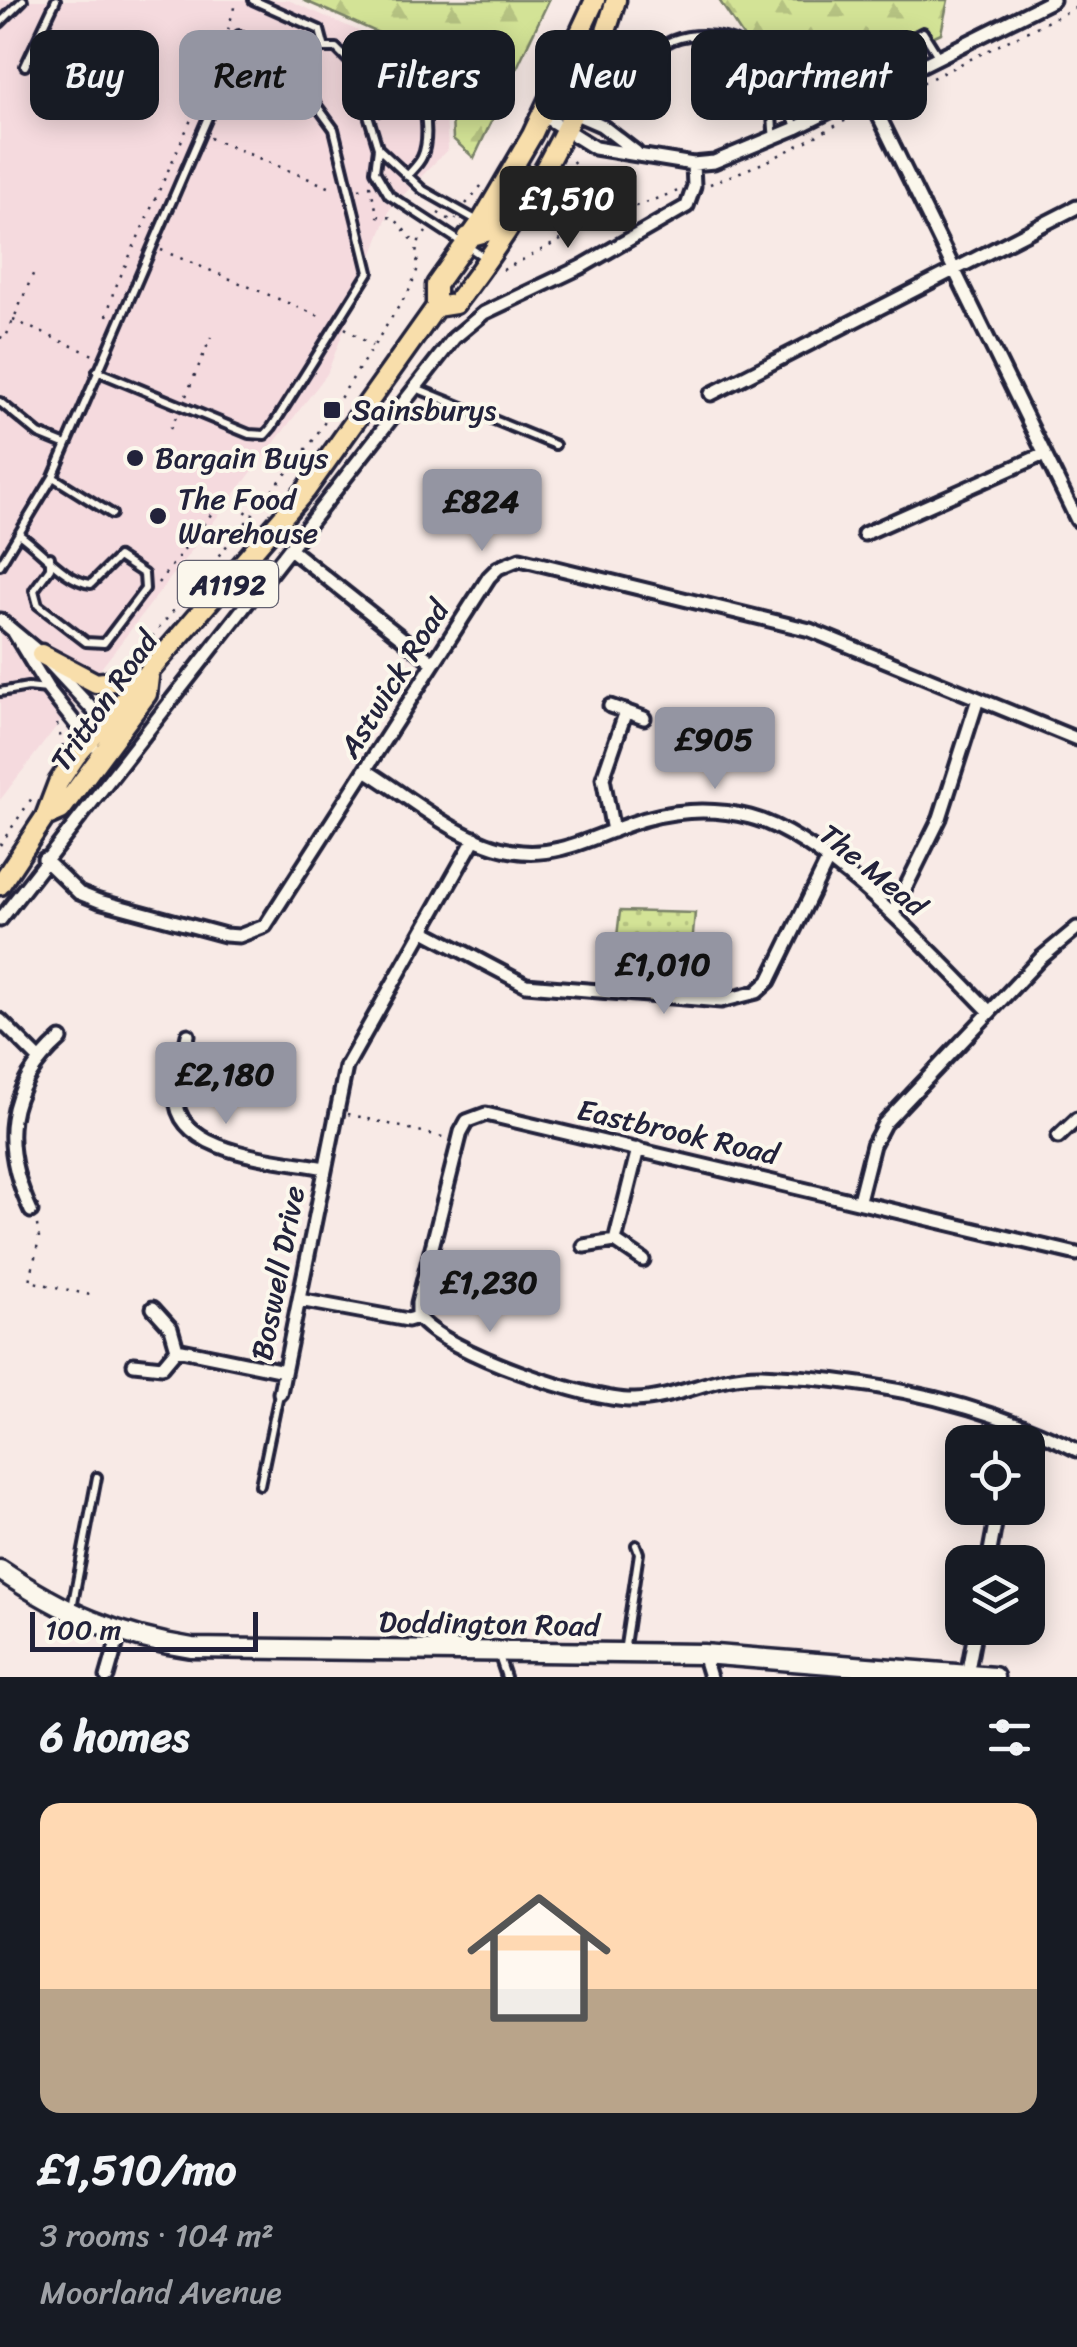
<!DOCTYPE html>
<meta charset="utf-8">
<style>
:root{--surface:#171b24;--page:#20242c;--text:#f1f3f6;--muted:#9ea1a6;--line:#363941;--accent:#9495a2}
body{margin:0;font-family:Sriracha,sans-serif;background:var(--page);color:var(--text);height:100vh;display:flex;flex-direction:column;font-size:38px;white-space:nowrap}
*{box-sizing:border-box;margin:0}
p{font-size:32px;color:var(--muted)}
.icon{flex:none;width:55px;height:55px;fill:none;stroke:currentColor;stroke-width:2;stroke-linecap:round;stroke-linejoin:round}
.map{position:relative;height:1677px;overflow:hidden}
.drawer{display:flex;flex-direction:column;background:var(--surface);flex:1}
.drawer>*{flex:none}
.top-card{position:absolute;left:30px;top:30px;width:1018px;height:90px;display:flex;gap:20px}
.buttons{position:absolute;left:945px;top:1425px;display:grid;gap:20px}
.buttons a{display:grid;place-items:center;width:100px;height:100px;border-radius:20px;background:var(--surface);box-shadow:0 5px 25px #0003;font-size:50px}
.scale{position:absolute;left:30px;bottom:25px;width:228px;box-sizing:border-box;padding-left:10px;border:5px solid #22223b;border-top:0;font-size:28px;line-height:35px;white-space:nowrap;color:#22223b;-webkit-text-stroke:8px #fbf7ec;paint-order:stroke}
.price{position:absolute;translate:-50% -85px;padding:0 22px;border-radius:10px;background:var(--accent);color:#111;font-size:32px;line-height:65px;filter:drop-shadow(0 2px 5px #0008)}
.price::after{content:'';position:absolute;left:50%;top:60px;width:30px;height:22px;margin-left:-15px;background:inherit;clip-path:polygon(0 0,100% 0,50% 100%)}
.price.on{background:#222;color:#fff}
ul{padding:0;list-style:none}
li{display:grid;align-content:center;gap:20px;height:530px;padding:0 40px}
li+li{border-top:2px solid var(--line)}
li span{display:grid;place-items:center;height:310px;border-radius:20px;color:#555}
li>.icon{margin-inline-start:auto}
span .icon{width:180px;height:180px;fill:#fffc;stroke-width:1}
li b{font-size:42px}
h2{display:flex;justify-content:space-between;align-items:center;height:120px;padding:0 40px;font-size:42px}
.chip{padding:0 35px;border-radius:20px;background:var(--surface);box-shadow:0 5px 25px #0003;font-size:35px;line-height:90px}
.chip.on{background:var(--accent);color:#111}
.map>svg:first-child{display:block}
.built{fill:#f5dade}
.green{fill:url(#green-dots);stroke:#7a8268;stroke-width:2.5}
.forest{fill:url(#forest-firs);stroke:#7a8268;stroke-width:2.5}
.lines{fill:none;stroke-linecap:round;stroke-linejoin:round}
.lane-casing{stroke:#22223b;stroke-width:14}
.street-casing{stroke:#22223b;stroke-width:19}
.secondary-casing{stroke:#22223b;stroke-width:25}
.primary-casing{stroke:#22223b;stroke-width:25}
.path{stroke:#22223b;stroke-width:2.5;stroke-dasharray:2.5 8;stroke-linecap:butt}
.lane{stroke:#fbf7ec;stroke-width:6}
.street{stroke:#fbf7ec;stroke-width:11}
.secondary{stroke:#fbf7ec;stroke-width:18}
.primary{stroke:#f8deab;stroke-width:18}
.poi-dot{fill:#22223b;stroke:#fbf7ec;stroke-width:4}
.labels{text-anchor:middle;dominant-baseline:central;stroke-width:8;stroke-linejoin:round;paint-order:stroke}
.shield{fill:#fbf7ec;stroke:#636270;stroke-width:2.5}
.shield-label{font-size:28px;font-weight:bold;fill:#22223b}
.poi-label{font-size:30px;fill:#22223b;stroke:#fbf7ec;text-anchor:start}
.street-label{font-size:30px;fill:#22223b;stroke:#fbf7ec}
</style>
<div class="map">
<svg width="1077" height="1677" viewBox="0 0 1077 1677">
<defs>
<pattern id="green-dots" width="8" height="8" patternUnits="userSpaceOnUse" patternTransform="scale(2.5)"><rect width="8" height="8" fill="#d3e396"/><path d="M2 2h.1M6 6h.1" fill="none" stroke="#b5c282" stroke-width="1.8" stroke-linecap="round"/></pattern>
<pattern id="forest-firs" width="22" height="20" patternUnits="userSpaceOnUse" patternTransform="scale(2.5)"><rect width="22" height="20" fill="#d3e396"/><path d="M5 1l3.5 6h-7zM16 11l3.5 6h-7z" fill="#b5c282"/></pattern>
</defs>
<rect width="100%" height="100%" fill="#f8eae6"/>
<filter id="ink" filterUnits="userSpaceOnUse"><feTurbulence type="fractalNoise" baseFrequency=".01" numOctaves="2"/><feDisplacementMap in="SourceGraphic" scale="20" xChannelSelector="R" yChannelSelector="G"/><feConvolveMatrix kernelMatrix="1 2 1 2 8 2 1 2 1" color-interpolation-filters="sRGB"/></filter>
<g filter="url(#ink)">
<path class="built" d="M0,0h288l155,68 5,81 -58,60 -63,165 -327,426z"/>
<path class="green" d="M620,911l75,2 -7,74 -76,-8z"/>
<path class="forest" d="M303,0h246l-75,158 -21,-19 -3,-75z
M719,0h229l-7,33 -154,70z"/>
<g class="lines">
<g class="lane-casing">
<path id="lane" d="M253,0l67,30 4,15
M0,23l23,-23
M353,65l54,-2c16,18 25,72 15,94 -3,7 -10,13 -15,19
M25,66l31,-66
M638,79c8,-11 17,-30 29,-36 32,-17 89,-7 100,32 6,19 4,43 7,63
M219,84l20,-49 59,25
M796,127l-9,-24 136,-71 15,24
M378,148l45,42 55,31
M97,371l152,63 16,1 7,-8 97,-155 -35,-143 -38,-52 2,-17 14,-12h24l17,17 25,83 -3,23 14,24 95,62
M416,388l139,57
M0,402l39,32 27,11
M53,477l59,37
M20,535c20,14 47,47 71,49l27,-27 26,17 1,15 -41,54 -18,-1 -48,-37 -4,-15 16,-22v-11
M0,565l53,-88 171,-397 6,-3 55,22 21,-8
M0,692l28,-5 19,2
M260,1485l19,-91
M72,1608l25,-131
M624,1652l15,-99 -3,-8
M498,1653l8,24"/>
</g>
<g class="street-casing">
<path id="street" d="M867,92l210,428
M548,102l53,23 35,27
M542,115l53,33 98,16 21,-2 82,-34 257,-128
M711,394l366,-187
M864,534l178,-79
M290,549l142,113
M0,620l41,34 66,71
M13,631l35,58 45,57
M610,706l34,12
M367,771c44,27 94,72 146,80 43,7 78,-13 117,-27 37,-14 81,-17 120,-7 77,20 184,138 240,195
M613,831l-10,-53 23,-67
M44,859l35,34 20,8 126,34 14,1 26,-10 224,-349 9,-9 22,-9 290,71 267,109
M893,913l47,-95 38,-119
M0,920l454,-582 30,-25 97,-46 106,-61 7,-20 -1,-22
M424,931l102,54 195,16 36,-9 12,-11 58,-119
M0,1020l39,39
M188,1035c-4,20 -11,42 -12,61 0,60 105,63 149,72
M1058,1137l19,-18
M638,1149l-23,92 28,19
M859,1200l14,-55 11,-21 157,-166 36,-30
M31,1211c-31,-66 -27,-122 30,-172
M584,1246l31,-5
M1077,1254l-591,-140 -19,7 -6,11 -43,171v14c26,35 173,85 217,83 43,-1 81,-26 126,-25 110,4 217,26 316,75
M299,1300l109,20 10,-3
M177,1349l107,22
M134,1364l28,3 15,-18 -6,-21 -18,-20
M280,1393l66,-326 129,-229
M1016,1442l7,-16
M988,1562l10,-54
M703,1654l7,23
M967,1675l9,-47
M107,1677l12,-42"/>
</g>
<g class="secondary-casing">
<path id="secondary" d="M0,1570c62,42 118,67 192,78l511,6 291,23"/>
</g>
<g class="primary-casing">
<path id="primary" d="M468,237l25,-7 22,-34 24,-13
M436,307l19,-3c72,-94 127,-190 161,-304
M41,654l55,29 51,-6
M45,817l16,-7 86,-116 2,-17
M0,885l45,-68 13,-34 18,-27 230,-266 130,-183v-22l45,-63 51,-87 63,-135"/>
</g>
<path class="path" d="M228,30l8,-30
M241,59l43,18
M378,81l9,34 -8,2
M599,92l9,20
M885,101l192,-94
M210,138l126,52
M564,169l15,-11
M710,184l58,-23 92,-48
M359,189l11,-3 8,30 16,2 21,25
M466,204l20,-24
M438,213l16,9 2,-3
M161,250l163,68
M503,270l102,-53 73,-26
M107,316l6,-23 94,-209
M13,320l80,35
M345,328l27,18
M0,337l5,2 29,-67
M186,396l25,-59
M170,429l6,-12
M158,583l68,-88 24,20
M132,661l180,-219 98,-153 8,-21 -2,-23 10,-13
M57,724l6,22
M0,845l34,-50
M348,1114l99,24
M37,1225l2,13 -9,43 60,14"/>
<use href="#lane" class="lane"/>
<use href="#street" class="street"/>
<use href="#secondary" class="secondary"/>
<use href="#primary" class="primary"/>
</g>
</g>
<g class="poi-dot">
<rect x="322" y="400" width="20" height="20" rx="5"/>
<circle cx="135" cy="458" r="10"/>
<circle cx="158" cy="516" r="10"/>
</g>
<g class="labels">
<rect class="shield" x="178" y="561" width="100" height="46" rx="8"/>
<g class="shield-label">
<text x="228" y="584">A1192</text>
</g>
<g class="poi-label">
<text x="352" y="410">Sainsburys</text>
<text x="155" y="458">Bargain Buys</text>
<text x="178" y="499">The Food<tspan x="178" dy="34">Warehouse</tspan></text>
</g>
<g class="street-label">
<text transform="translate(394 679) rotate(-58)">Astwick Road</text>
<text transform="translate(104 701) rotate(-55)">Tritton Road</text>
<text transform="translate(873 870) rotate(39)">The Mead</text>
<text transform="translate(678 1132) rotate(13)">Eastbrook Road</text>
<text transform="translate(278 1273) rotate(-79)">Boswell Drive</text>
<text transform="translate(489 1624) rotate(1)">Doddington Road</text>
</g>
</g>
</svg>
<div class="buttons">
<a><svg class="icon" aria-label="locate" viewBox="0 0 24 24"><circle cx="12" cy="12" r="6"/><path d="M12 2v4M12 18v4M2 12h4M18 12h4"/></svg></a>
<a><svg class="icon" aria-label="layers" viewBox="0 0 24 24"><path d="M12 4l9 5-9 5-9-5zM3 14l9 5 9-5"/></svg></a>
</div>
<div class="scale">100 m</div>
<b class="price on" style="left:568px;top:251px">£1,510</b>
<b class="price" style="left:482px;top:554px">£824</b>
<b class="price" style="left:715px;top:792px">£905</b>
<b class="price" style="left:664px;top:1017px">£1,010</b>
<b class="price" style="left:226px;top:1127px">£2,180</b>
<b class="price" style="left:490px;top:1335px">£1,230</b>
<div class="top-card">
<a class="chip">Buy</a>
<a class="chip on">Rent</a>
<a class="chip">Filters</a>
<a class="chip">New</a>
<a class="chip">Apartment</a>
</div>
</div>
<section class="drawer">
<h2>6 homes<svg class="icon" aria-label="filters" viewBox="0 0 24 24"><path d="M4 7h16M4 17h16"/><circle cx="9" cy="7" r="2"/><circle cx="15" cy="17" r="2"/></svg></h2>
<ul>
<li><span style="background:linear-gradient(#ffd9b3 60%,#b9a48a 0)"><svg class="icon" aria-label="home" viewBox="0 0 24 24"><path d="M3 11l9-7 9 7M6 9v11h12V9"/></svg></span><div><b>£1,510/mo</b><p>3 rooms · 104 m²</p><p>Moorland Avenue</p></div></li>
</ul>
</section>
